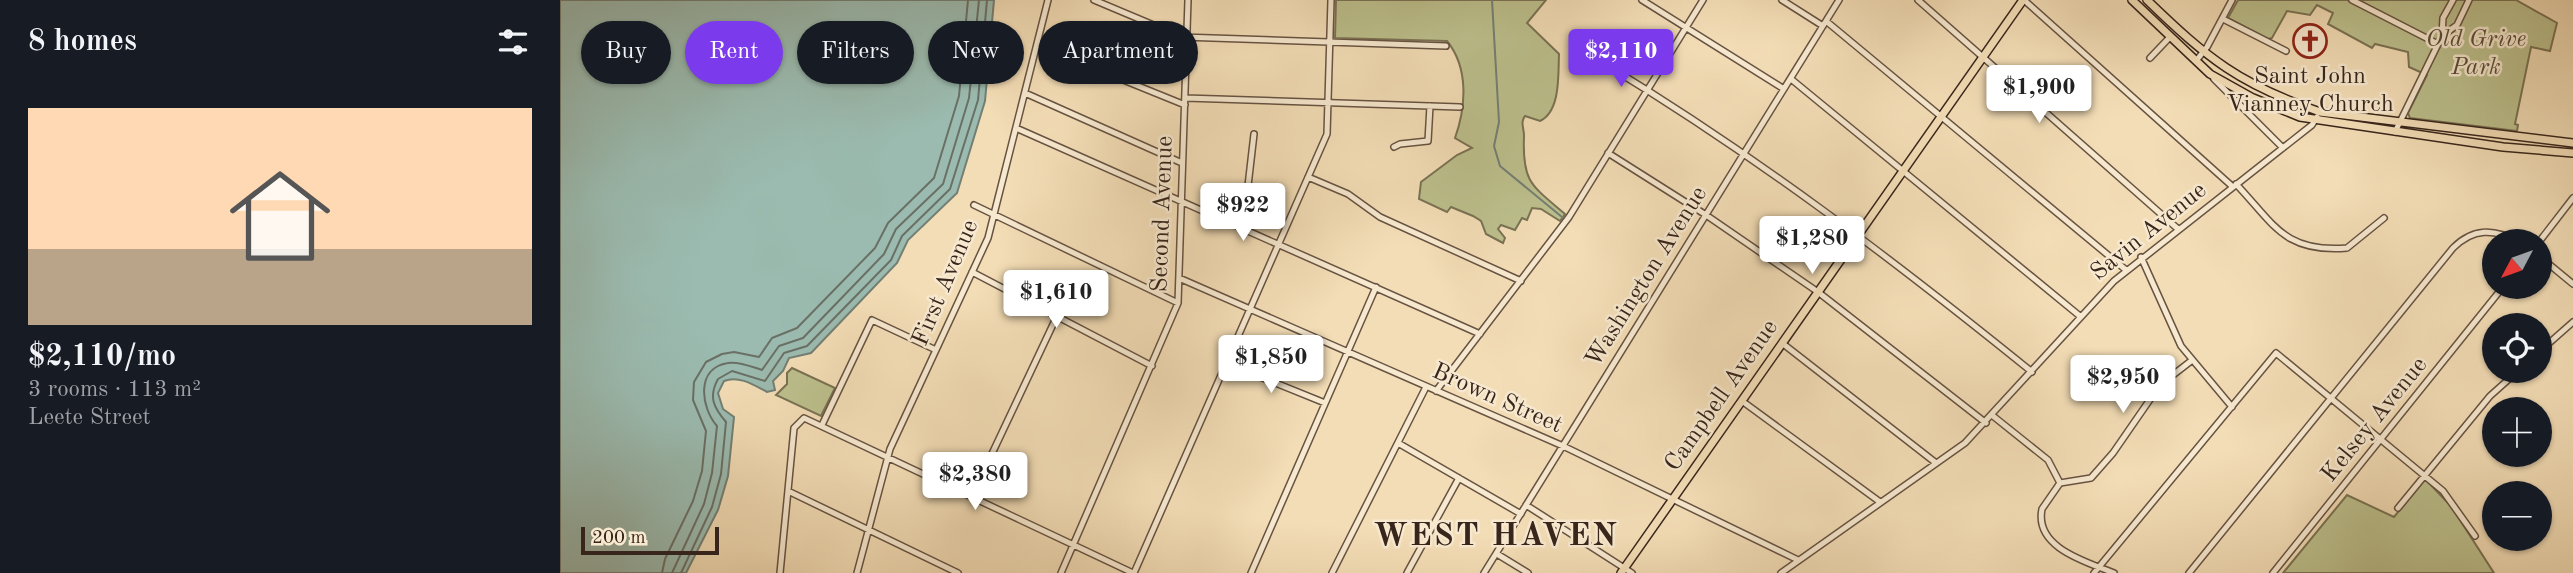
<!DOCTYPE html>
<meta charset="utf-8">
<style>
:root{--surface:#171b24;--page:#20242c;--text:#f1f3f6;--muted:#9ea1a6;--line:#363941;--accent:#7c3aed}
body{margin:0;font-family:"Old Standard TT",serif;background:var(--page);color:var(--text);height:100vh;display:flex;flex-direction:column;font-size:26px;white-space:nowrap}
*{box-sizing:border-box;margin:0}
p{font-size:23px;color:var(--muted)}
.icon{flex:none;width:38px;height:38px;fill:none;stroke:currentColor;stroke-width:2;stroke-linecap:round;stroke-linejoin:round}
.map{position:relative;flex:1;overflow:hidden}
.details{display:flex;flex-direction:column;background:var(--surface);width:560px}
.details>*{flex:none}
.guide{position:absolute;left:21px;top:21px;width:665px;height:63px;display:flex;gap:14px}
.needle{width:46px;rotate:229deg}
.controls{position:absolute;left:1922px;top:229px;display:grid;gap:14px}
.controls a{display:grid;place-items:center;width:70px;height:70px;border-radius:50%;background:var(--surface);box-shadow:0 2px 5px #0004;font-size:35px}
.scale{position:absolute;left:21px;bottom:18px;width:138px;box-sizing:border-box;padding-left:7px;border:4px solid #38251b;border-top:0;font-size:19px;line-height:24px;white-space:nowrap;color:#38251b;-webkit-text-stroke:5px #f7e9d0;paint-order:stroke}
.price{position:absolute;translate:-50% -60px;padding:0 16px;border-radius:7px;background:#fff;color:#222;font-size:23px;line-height:46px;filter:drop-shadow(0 2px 4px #0008)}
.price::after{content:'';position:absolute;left:50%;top:42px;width:21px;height:16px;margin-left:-10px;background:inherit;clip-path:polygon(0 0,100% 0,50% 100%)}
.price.current{background:var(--accent);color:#fff}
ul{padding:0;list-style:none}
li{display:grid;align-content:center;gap:14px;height:371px;padding:0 28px}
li+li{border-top:2px solid var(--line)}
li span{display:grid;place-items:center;height:217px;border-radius:0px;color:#555}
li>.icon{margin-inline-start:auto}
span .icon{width:126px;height:126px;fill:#fffc;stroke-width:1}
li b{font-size:30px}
h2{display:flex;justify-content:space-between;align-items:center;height:84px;padding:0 28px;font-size:30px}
.pill{padding:0 24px;border-radius:32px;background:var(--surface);box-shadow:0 2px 5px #0004;font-size:24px;line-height:63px}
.pill.current{background:var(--accent);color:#fff}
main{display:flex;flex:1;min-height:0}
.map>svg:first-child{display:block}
.green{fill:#bcc08d;stroke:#7a7254;stroke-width:2}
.water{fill:#9bbbb0;stroke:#737f74;stroke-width:2}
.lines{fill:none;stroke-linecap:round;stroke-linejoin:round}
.shore{stroke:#6a7066;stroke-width:2}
.stream{stroke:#737f74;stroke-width:2}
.minor-casing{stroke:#675342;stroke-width:8}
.major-casing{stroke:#38251b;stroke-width:10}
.minor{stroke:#f7e9d0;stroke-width:5}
.major{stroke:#f3ddb6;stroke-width:7}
.labels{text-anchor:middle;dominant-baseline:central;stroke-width:5;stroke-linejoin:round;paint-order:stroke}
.park-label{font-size:24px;font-style:italic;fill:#594c38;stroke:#f7e9d0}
.poi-label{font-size:24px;fill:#38251b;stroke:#f7e9d0}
.street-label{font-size:24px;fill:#38251b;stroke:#f7e9d0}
.district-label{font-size:32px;font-weight:bold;letter-spacing:2px;fill:#38251b;stroke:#f7e9d0}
</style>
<main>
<section class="details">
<h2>8 homes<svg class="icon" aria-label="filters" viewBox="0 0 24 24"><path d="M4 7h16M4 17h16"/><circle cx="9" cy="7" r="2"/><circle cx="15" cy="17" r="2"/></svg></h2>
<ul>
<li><span style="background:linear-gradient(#ffd9b3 65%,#b9a48a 0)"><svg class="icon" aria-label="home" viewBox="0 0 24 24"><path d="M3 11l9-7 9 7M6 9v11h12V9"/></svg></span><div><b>$2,110/mo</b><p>3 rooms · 113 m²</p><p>Leete Street</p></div></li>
</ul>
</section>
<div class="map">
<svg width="2013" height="573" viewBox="0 0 2013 573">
<rect width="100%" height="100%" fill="#f3ddb6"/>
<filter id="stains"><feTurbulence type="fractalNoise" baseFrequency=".00286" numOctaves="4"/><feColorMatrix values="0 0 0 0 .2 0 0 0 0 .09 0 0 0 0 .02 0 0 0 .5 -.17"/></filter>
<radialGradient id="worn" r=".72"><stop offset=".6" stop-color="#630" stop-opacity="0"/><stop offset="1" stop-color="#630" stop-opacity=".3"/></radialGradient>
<path class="green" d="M776,0h210l-19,23 32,31c-1,20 2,57 -19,67l-15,-5c-5,6 -1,12 -1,20 -2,46 7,49 41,78l-5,7 -19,-12 -9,-1 -5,12 -5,-2 -7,12 -14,-5 -3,4 7,9 -2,5 -17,-9 -5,-13 -8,-5 -22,-9 -4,5 -28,-13 2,-17 36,-27 15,-7 -17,-10c11,-31 14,-70 -8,-97l-112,-3z
M1678,0h278l41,23 -7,28 -19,-4 -16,77 3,1 -1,6 -107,-13 -2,-5 19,-38 -18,-8 -1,-15 -33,-8 -3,4 -44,-24 5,-11 -16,-8 -7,10 -23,-4 -15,27 -4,1 -40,-21z
M232,368l43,20 -14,28 -45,-21 11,-11v-11z
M1865,479l26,27 43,67h-211l64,-78 47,22z"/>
<path class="water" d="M0,0h434l-9,101 -28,92 -49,47 -11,23 -86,90 -22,5 -6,13 -10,10 2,9 -8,2c-13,-7 -28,-17 -43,-11l-6,12 5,16 11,8 -6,59 -10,34 -32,63h-126z"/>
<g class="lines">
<path class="shore" d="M102,573l3,-14 28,-58 9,-30 4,-40 -13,-31 1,-18 12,-20 16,-8 12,-2 25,5 13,-19 25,-10 78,-80 13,-25 46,-45 25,-82 9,-96
M112,573l32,-69 8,-31 5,-47c-16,-18 -22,-58 11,-63 11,-2 24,4 34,7l17,-24 24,-8 81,-84 12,-25 47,-45 26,-86 10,-98
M121,573l31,-66 9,-33 5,-52c-12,-14 -18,-25 -8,-43l14,-8 33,10 19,-28 23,-7 84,-86 11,-24 48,-47 28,-89 9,-100"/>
<path class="stream" d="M932,0l7,122 -5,24 6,20 62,51"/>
<g class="minor-casing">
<path id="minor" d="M534,0l88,37 264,9
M1082,0l142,89
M1222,0l41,26
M1358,0l260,229
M1464,0l209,187
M1792,0l86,44
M1663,19l63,32
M1266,21l300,249
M1882,36l15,-11 12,-25
M477,45l148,60
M1590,58l20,-21
M1636,61l11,-14 25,-47
M1048,66c150,91 288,196 424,306
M1231,79l290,238
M1654,79l69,69
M465,93l157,70
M625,98l275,9
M456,128l464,206
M1835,132l47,-96 1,-18 10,-18
M834,147l6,-3 28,-3 2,-35
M1048,153l98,62 112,77 168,131
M748,177l40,17 32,23 141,64
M1676,184c38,40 48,69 111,64l37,-30
M414,205l204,98
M683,229l11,-95
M1979,242l34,-44
M1979,256l34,28
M1581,257l40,89 51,61
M412,272l180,94
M619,278l384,168 235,114
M1222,343l154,120
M1979,352l34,-30
M666,363l99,40
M876,391l133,-174 134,-217
M1182,401l138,101
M1433,416l55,44 12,23
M262,425l50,-105 64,30
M838,443l123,71
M1500,483l31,-5 22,-25 47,-68 31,-24
M1500,483l-18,26c-8,39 45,53 72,64
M228,491l170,82
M412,496l85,-180
M966,505l106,68
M1838,508l92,-112 28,-25
M937,554l31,19
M220,573l14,-145 10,-10 329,155
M297,573l33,-124 98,-211 60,-238
M501,573l117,-270 10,-303
M574,573l193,-439 4,-134
M691,573l125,-286
M772,573l94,-186
M847,573l52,-95
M924,573l355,-573
M1221,573l184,-130 149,-162 198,-156 5,-8
M1534,573l182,-220 167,138 32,45
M1629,573l264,-325c20,-20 41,-20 65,-6
M1713,573l230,-286"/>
</g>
<g class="major-casing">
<path id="major" d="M1572,0l78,74 43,24 47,19 203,30 70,6
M1587,0c61,59 92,84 173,112l253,31
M1061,573l402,-573"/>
</g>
<use href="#minor" class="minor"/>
<use href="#major" class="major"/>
</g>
<defs>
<g id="church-ring" transform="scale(1.75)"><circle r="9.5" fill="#f7e9d0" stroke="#8f2418" stroke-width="1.5"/><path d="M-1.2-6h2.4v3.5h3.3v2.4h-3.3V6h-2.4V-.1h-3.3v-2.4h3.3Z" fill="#8f2418"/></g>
</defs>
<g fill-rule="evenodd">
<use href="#church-ring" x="1750" y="41"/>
</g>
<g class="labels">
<g class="park-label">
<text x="1916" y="40">Old Grive<tspan x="1916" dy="28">Park</tspan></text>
</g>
<g class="poi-label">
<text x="1750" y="77">Saint John<tspan x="1750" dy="28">Vianney Church</tspan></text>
</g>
<g class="street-label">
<text transform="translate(603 214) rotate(-88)">Second Avenue</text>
<text transform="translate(1589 232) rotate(-39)">Savin Avenue</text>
<text transform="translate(1087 277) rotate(-58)">Washington Avenue</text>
<text transform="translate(386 283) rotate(-67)">First Avenue</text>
<text transform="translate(1162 396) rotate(-55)">Campbell Avenue</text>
<text transform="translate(937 399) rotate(24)">Brown Street</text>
<text transform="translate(1815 420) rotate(-51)">Kelsey Avenue</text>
</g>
<g class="district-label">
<text x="936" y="537">WEST HAVEN</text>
</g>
</g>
<rect width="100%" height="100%" filter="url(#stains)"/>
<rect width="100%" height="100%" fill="url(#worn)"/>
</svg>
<div class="controls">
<a><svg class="needle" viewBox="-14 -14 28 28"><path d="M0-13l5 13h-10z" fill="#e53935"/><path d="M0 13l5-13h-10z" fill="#9ea1a6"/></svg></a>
<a><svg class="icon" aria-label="locate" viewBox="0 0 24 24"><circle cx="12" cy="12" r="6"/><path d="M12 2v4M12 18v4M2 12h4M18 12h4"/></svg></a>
<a>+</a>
<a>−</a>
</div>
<div class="scale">200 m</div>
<b class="price current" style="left:1061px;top:89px">$2,110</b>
<b class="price" style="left:1479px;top:125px">$1,900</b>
<b class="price" style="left:683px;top:243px">$922</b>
<b class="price" style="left:1252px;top:276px">$1,280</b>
<b class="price" style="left:496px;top:330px">$1,610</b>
<b class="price" style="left:711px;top:395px">$1,850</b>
<b class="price" style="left:1563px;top:415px">$2,950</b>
<b class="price" style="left:415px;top:512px">$2,380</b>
<div class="guide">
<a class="pill">Buy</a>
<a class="pill current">Rent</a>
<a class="pill">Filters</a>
<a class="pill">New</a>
<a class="pill">Apartment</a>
</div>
</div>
</main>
